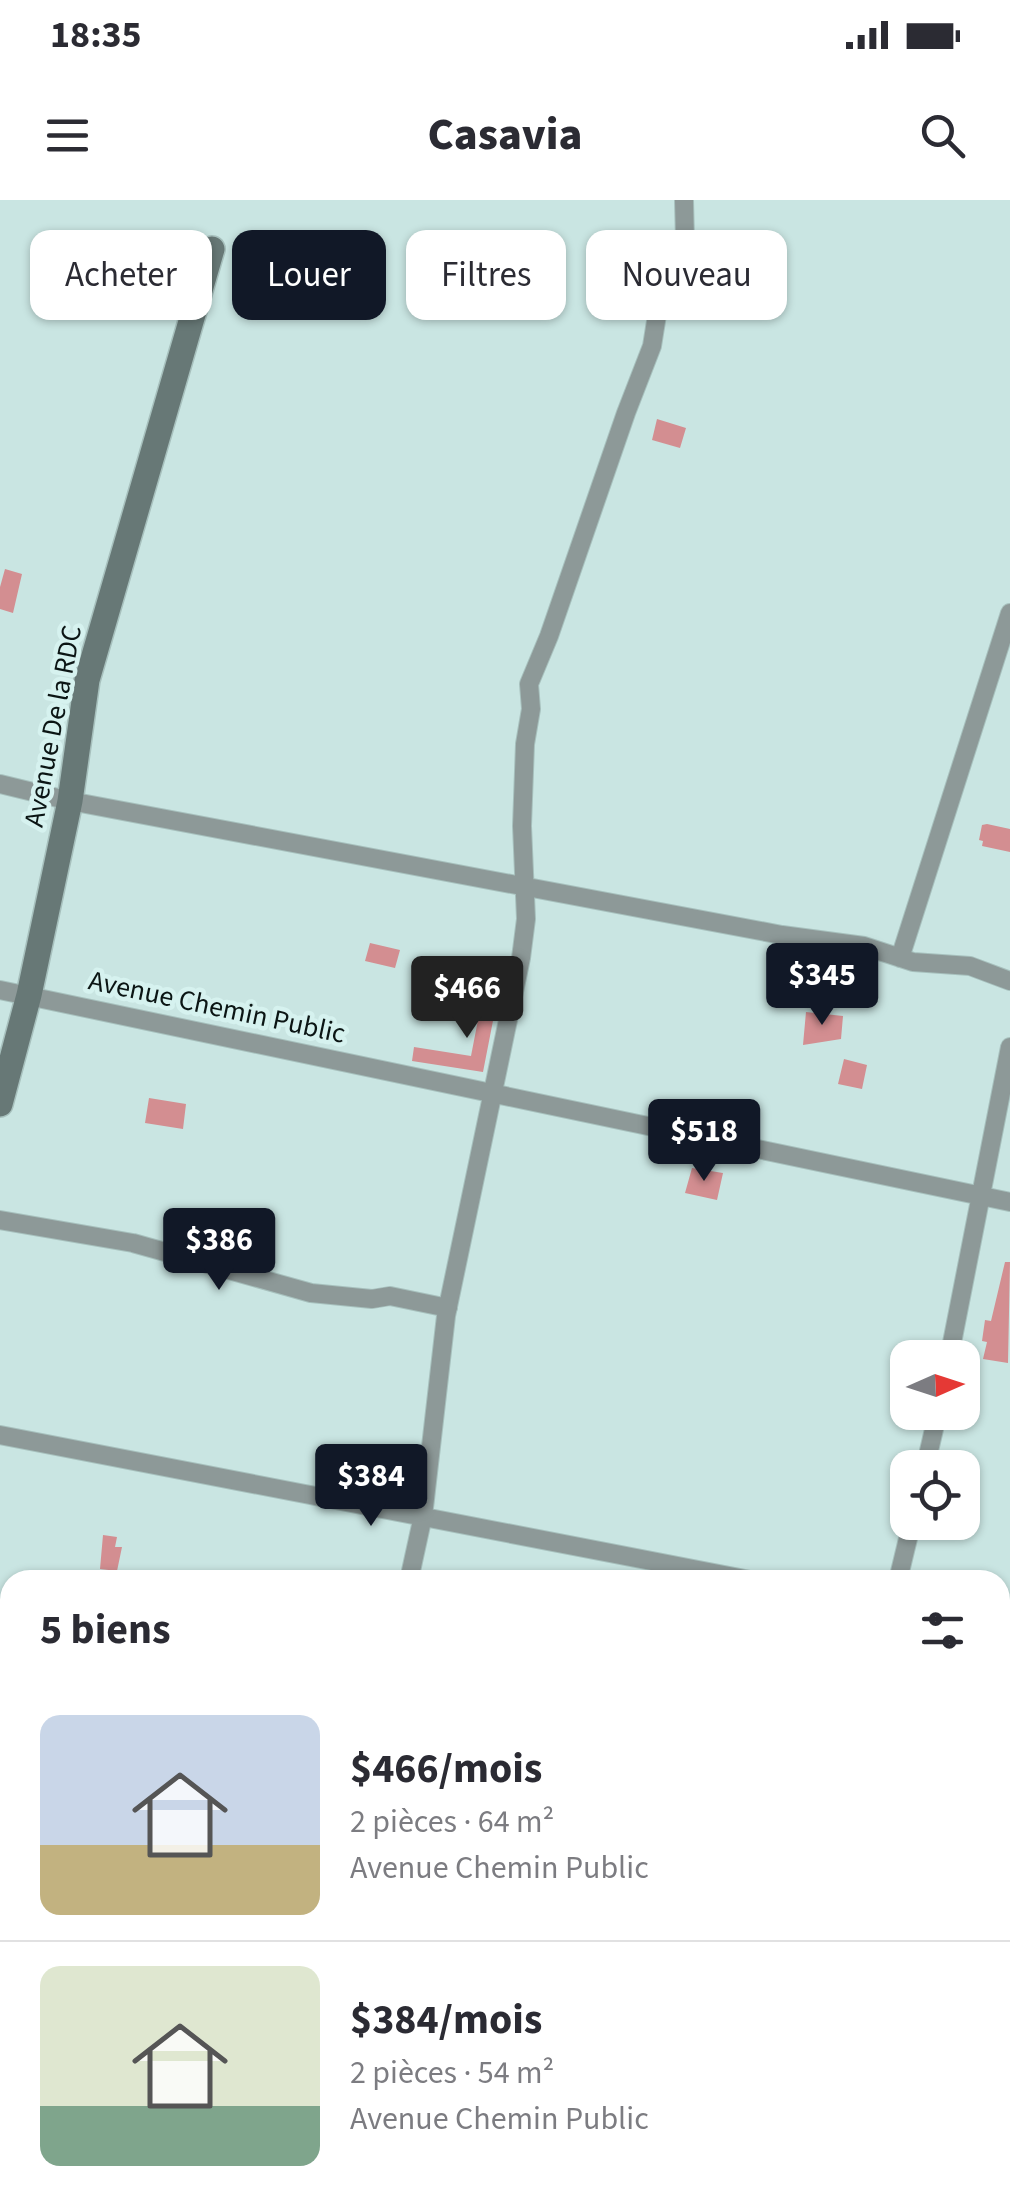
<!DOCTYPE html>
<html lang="fr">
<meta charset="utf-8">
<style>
:root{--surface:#fff;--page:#f2f2f3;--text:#2b2b33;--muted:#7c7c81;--line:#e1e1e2;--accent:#111827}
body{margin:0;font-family:"Source Sans 3",sans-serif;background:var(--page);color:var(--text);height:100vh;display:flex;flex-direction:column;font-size:38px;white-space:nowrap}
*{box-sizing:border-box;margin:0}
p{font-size:32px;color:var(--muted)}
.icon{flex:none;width:55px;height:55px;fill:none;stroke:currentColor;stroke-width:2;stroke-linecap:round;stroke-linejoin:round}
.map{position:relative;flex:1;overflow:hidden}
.sheet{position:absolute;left:0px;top:1370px;width:1010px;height:642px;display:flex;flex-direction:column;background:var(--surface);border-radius:30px 30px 0 0;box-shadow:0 2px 8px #0004}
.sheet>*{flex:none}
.guide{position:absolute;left:30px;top:30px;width:950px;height:90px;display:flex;gap:20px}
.needle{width:65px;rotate:87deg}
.fabs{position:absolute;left:890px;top:1140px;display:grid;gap:20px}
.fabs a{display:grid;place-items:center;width:90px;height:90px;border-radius:20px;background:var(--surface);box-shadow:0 2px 8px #0004;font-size:50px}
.price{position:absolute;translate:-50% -85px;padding:0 22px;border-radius:10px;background:var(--accent);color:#fff;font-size:32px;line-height:65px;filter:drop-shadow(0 2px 5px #0008)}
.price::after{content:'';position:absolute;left:50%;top:60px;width:30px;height:22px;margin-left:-15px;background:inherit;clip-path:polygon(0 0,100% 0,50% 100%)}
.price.active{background:#222;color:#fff}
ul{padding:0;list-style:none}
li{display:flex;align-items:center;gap:30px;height:250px;padding:0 40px}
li+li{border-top:2px solid var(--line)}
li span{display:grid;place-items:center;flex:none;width:280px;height:200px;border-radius:20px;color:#555}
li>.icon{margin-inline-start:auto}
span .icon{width:120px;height:120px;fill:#fffc;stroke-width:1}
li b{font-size:42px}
h2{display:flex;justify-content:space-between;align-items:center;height:120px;padding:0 40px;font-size:42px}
.tag{padding:0 35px;border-radius:20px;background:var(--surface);box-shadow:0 2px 8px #0004;font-size:35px;line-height:90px}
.tag.active{background:var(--accent);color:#fff}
.status{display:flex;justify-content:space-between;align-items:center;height:70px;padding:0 50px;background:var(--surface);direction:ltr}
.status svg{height:28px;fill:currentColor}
header{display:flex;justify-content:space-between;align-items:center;height:130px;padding:0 40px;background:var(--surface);font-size:45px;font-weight:800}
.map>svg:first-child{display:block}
.building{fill:#d38e91}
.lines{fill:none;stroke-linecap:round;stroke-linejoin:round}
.street-casing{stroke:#a7c0bd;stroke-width:20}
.secondary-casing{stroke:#a7c0bd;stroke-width:28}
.street{stroke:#8d9998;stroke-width:18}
.secondary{stroke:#677876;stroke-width:25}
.labels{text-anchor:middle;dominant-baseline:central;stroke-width:9;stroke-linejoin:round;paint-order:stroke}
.street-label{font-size:28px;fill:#0b1514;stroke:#d6f2ef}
</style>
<div class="status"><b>18:35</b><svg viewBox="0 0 49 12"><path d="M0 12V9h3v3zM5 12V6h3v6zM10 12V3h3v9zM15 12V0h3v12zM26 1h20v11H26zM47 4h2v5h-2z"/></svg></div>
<header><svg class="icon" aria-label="menu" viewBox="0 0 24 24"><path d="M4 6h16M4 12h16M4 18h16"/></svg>Casavia<svg class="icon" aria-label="search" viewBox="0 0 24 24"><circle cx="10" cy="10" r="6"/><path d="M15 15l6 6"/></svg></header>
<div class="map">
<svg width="1010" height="2011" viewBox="0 0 1010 2011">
<rect width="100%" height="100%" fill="#c9e5e2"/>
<path class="building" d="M657,219l29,9 -6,20 -28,-8z
M5,369l17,5 -9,39 -13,-4v-22z
M987,624l23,5v23l-28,-6 1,-5 -4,-1 3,-15z
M370,743l30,7 -5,18 -30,-7z
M484,789l15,1 -16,82 -71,-11 2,-14 57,9z
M806,812l37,4 -2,23 -38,6z
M844,859l23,6 -5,24 -24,-5z
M149,898l37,6 -3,25 -38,-6z
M692,968l31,5 -6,27 -32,-7z
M1005,1062h5l-2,101 -25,-4 4,-17 -5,-1 3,-21 6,1z
M103,1335l14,2 -2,10h7l-5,24 -17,-2z"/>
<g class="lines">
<g class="street-casing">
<path id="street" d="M0,584l70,17 712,134 82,11 49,16 57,4 40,15
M900,758l110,-345
M0,790l1010,212
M0,1020l133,23 178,50 61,6 18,-3 58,12
M949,1158l61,-311
M0,1235l750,145
M925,1268l13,-56
M409,1380l14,-64 23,-200 75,-358 5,-39 -4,-93 3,-82 6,-35 -2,-25 20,-48 77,-223 26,-67 9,-56 24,-50 -1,-40
M898,1380l14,-58
M1000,1429l10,1
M0,1456l10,2
M1000,1641l10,4
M0,1677l10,2
M1000,1890l10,2
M0,1903l10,2
M378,2002l33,9"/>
</g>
<g class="secondary-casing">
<path id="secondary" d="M0,904l29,-109 41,-194 17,-121 125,-431"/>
</g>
<use href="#street" class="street"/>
<use href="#secondary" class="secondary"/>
</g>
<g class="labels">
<g class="street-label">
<text transform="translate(53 526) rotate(-79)">Avenue De la RDC</text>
<text transform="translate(217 807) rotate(12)">Avenue Chemin Public</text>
</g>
</g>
</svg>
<div class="fabs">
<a><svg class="needle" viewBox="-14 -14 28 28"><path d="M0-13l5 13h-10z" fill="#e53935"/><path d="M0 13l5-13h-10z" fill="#7c7c81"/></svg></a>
<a><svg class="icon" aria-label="locate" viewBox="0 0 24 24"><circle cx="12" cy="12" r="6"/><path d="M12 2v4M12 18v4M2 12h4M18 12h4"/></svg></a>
</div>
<b class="price" style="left:822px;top:828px">$345</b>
<b class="price active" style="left:467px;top:841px">$466</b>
<b class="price" style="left:704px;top:984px">$518</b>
<b class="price" style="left:219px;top:1093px">$386</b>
<b class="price" style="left:371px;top:1329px">$384</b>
<div class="guide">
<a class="tag">Acheter</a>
<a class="tag active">Louer</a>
<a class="tag">Filtres</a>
<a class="tag">Nouveau</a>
</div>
<section class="sheet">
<h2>5 biens<svg class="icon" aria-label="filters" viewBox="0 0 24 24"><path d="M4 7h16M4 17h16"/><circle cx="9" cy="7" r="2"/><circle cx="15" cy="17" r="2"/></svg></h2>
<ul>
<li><span style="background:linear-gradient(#c9d6e8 65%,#c2b280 0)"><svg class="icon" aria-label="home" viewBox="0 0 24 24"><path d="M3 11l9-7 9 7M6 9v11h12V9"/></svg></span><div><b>$466/mois</b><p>2 pièces · 64 m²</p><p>Avenue Chemin Public</p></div></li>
<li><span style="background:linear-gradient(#dfe7d0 70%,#7fa58c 0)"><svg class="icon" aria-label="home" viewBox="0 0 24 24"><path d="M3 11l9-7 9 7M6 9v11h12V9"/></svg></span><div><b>$384/mois</b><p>2 pièces · 54 m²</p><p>Avenue Chemin Public</p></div></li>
</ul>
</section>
</div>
